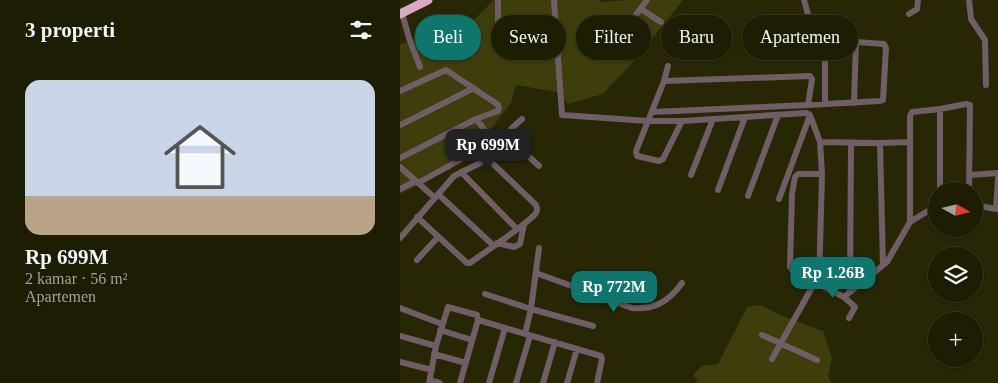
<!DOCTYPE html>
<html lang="id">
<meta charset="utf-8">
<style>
:root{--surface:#1d1d04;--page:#25260e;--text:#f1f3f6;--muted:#a0a29a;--line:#3b3b26;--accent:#0f766e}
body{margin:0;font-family:Georgia,serif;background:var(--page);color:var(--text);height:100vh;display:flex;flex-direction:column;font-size:19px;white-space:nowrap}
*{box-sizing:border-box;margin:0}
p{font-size:16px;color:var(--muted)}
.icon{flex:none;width:28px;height:28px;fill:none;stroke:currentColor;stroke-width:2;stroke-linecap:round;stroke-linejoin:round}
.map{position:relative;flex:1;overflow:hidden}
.sheet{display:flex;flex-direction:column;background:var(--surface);width:400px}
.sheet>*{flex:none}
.guide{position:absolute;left:15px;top:15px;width:475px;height:45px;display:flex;gap:10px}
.needle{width:32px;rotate:98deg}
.tools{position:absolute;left:528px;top:182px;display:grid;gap:10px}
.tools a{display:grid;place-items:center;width:55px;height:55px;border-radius:50%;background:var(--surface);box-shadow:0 1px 4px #0004,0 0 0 1px var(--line);font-size:25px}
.price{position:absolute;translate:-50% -42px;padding:0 11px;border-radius:10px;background:var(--accent);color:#fff;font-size:16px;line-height:32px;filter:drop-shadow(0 1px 2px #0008)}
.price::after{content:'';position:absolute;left:50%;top:30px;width:15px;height:11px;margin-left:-8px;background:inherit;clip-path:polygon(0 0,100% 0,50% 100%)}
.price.active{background:#222;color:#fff}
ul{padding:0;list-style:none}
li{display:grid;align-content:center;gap:10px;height:265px;padding:0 25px}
li span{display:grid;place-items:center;height:155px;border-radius:15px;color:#555}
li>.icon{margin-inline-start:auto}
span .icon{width:90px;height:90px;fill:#fffc;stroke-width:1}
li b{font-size:21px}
h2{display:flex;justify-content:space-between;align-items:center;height:60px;padding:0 25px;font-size:21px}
.tag{padding:0 18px;border-radius:22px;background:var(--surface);box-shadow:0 1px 4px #0004,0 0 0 1px var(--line);font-size:18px;line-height:45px}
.tag.active{background:var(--accent);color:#fff}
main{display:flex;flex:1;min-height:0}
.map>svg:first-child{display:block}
.green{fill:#3e3d0c}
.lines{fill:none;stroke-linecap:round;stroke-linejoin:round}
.minor{stroke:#705d66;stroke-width:6}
.highway{stroke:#d8aac0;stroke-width:9}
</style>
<main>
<section class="sheet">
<h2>3 properti<svg class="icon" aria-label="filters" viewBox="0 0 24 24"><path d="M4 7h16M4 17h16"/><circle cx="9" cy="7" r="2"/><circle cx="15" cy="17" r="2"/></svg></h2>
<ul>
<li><span style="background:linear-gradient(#c9d6e8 75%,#b9a48a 0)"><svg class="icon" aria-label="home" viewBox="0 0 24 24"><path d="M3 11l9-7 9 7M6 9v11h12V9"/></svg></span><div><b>Rp 699M</b><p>2 kamar · 56 m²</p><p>Apartemen</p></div></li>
</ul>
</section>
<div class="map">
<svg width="598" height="383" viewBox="0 0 598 383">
<rect width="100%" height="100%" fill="#272706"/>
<path class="green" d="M94,0h106v2l30,-2h53l-48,60 -32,34 -35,10 -10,-12 -42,-7 -5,18 -34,44 -26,22 -51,25v-150l67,-17z
M360,305l22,11 41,15 9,27 -4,18 3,7h-135l1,-3 -4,-5 9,-9 16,-2 29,-57z"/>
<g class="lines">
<path class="minor" d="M98,0v25
M154,0l8,115 86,6h34l124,-8 4,2 10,27 2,32 -3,110
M404,0l8,29
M569,0l2,19 14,21 1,45
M241,9l20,13
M2,13l7,25 11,29
M509,14l8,-5 1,-9
M224,32l21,10
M214,44l33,-44
M268,66l-4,15 -28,70 1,5 22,5 4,-2 19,-38
M0,91l46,-21 51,34 2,3 -1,4 -22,8 -76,39
M454,103l2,-62
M408,105l72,-4 3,-1 3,-52 -2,-4 -55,-4 -4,4v60
M252,112l156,-7 4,-26 -2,-3 -146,5
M0,125l74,-37
M106,135l33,31
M420,142l60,1 30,-1
M480,143l3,122
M0,167l34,30
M61,172l56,57
M422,174h-24l-3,3 -3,17 -2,73 4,5 50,25
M291,175l22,-56
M570,175l28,-2
M18,183l56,-31c7,-6 10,-13 10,-23l-8,-10
M0,189l16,-8
M318,190l27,-73
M540,191v-82
M38,194l56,52
M348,196l30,-81
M379,199l31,-84
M574,205l22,4 2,-31
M17,217l50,46h3c13,-10 59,-40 66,-50 2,-4 1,-4 0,-8l-48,-46
M510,222v-106l2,-4 28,-3 26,-5 4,1 -1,86
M0,238l54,-62 34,-17 24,-31 10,-9
M97,243l17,4 6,-3 4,-20
M17,260l21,-23
M136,273l96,35c23,2 37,-7 50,-25
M450,292l1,-149
M85,294l46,15 62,17
M0,308l42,16
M449,318l6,-11 -11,-10 43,-35 23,-40 26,-16
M40,330l32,10
M125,334l6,-25 8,-61
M362,335l55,25
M0,336l36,10
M34,354l32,9
M372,359l43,-77
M0,362l32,8
M30,380l10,3
M29,383l7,-37 12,-39 29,8 1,5
M60,383l18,-63 123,36 1,3 -5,24
M89,383l16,-55
M116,383l14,-47
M143,383l12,-41
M167,383l10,-34"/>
<path class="highway" d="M0,14l28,-14"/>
</g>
</svg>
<div class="tools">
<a><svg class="needle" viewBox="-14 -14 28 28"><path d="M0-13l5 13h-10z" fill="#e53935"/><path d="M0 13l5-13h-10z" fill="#a0a29a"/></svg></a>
<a><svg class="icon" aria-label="layers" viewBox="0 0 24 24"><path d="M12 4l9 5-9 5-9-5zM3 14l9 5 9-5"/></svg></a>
<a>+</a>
</div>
<b class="price active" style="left:88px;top:171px">Rp 699M</b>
<b class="price" style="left:433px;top:299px">Rp 1.26B</b>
<b class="price" style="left:214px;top:313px">Rp 772M</b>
<div class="guide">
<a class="tag active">Beli</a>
<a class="tag">Sewa</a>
<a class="tag">Filter</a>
<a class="tag">Baru</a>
<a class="tag">Apartemen</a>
</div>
</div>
</main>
